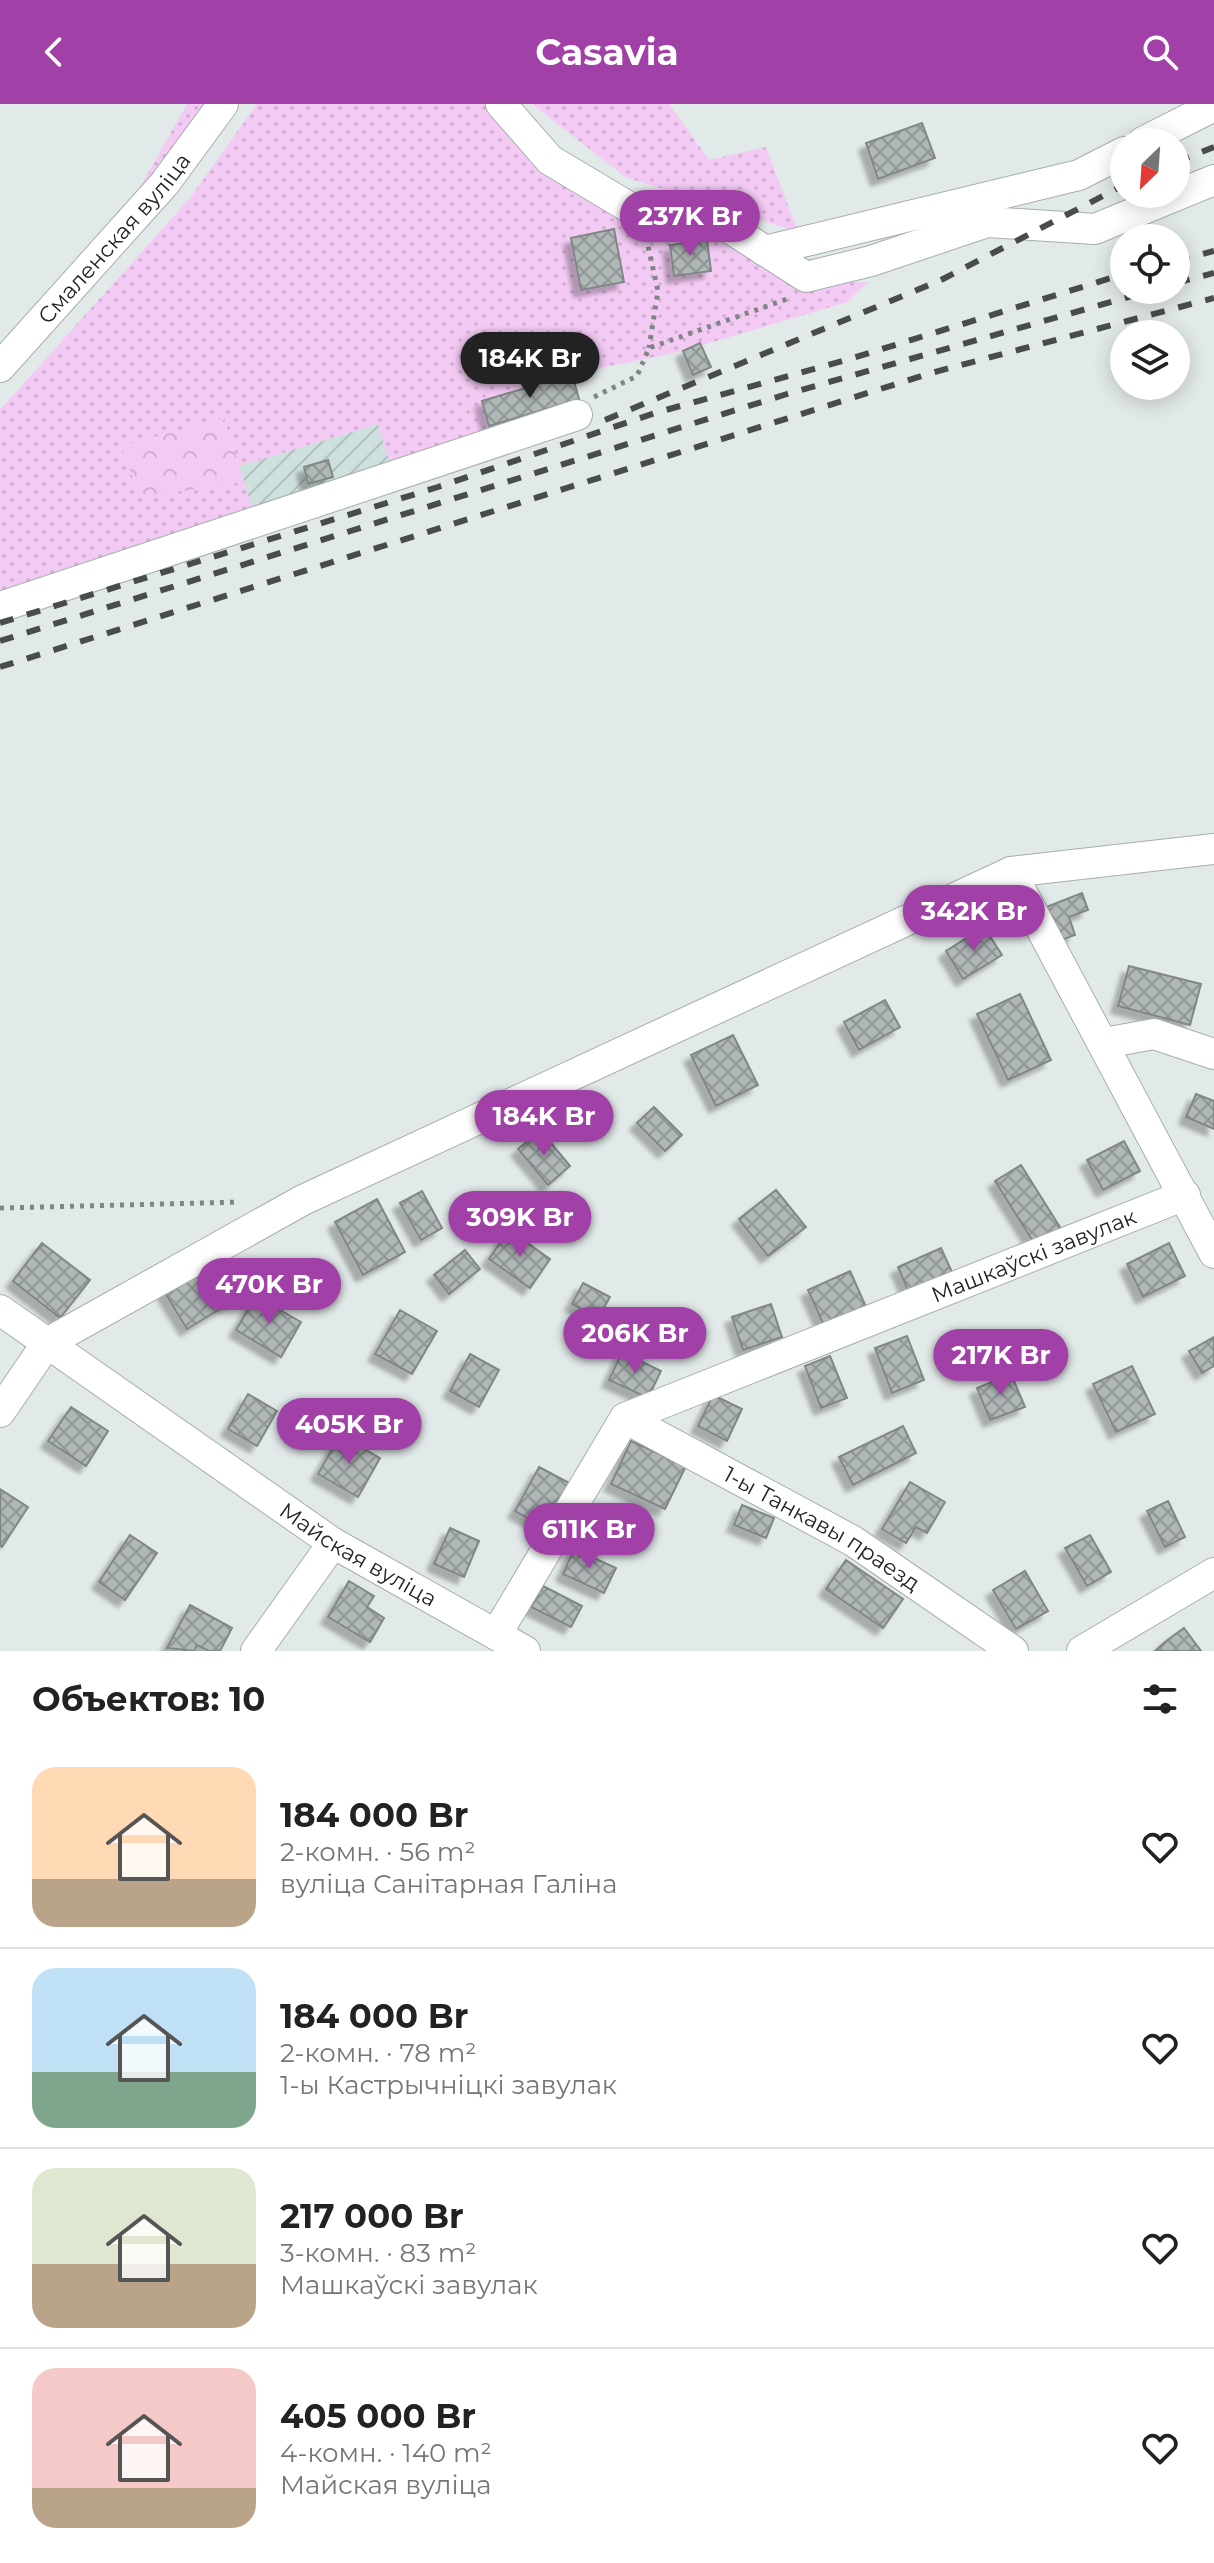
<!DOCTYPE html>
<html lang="ru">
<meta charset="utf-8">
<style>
:root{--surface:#fff;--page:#f2f2f2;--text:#222;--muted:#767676;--line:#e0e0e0;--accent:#a140a7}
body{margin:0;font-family:Montserrat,sans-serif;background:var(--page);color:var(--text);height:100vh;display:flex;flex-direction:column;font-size:30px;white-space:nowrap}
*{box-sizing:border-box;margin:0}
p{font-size:26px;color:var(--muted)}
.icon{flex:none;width:44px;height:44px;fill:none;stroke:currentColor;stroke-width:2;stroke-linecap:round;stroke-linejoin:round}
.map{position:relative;height:1547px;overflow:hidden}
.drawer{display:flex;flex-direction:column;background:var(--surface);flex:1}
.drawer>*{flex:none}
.needle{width:52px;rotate:205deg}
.fabs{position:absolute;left:1110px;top:24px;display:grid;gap:16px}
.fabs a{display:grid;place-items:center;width:80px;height:80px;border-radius:50%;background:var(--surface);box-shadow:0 4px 20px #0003;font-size:40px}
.price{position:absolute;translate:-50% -68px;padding:0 18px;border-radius:28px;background:var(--accent);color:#fff;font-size:26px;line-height:52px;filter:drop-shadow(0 2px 4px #0008)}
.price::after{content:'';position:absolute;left:50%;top:48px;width:24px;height:18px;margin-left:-12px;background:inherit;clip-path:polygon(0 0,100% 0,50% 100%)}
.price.selected{background:#222;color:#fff}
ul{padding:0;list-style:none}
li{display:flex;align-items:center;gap:24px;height:200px;padding:0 32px}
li+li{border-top:2px solid var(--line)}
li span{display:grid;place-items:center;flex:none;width:224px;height:160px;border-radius:24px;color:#555}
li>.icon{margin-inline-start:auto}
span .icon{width:96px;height:96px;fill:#fffc;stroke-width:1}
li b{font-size:34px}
h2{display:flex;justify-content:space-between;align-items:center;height:96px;padding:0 32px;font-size:34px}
header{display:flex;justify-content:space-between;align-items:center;height:104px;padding:0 32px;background:var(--accent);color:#fff;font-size:36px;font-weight:700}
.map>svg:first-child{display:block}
.industrial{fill:url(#industrial-furrows)}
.grass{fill:url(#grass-dots)}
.forest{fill:url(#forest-crowns)}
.building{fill:url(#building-cross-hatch);stroke:#808786;stroke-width:2;filter:url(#shadow)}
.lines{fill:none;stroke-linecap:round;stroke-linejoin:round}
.minor-casing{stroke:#a6aead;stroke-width:32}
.path{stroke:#808685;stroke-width:5;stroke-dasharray:4 6;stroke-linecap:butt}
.minor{stroke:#fff;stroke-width:30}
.rail{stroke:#484c4b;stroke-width:6;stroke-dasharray:14 14;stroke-linecap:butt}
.labels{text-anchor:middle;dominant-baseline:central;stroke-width:7;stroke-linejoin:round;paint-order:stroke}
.street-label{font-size:22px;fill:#212524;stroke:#e2eae9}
</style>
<header><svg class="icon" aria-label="back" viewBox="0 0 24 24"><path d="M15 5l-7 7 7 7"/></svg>Casavia<svg class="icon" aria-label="search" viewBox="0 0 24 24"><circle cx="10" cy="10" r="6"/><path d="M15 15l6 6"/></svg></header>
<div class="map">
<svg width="1214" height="1547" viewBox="0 0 1214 1547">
<defs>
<pattern id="industrial-furrows" width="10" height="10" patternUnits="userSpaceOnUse" patternTransform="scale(2)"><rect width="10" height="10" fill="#cee0dd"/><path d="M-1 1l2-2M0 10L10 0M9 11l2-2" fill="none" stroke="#b1c0be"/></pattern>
<pattern id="grass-dots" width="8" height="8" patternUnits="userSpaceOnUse" patternTransform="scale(2)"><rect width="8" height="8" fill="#f3caf4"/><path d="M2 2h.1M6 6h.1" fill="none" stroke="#d0add1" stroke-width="1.8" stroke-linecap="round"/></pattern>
<pattern id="forest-crowns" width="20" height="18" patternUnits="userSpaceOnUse" patternTransform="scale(2)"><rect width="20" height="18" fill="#f3caf4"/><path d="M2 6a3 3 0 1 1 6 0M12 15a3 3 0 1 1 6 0" fill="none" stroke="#d0add1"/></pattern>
<pattern id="building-cross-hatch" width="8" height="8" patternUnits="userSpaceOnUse" patternTransform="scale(2)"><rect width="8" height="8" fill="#b0b8b7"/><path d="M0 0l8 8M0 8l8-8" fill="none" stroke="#8f9595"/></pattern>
<filter id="shadow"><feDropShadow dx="-7" dy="7" stdDeviation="2" flood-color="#0004"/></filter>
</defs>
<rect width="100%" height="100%" fill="#e2eae9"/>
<path class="industrial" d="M378,320l15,48 -139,42 -15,-48z"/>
<path class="grass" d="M187,0h18l-79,108z
M257,0h228l57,67 178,60 73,52 75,-1 -21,20 -164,49 -111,23 -90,27 7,25 -96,46 -15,-48 -139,42 -15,-48 -102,28 18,50 104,-14 10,32 -254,78v-182l190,-212z
M532,0h137l40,56 57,-13 32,85 -173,-55z"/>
<path class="forest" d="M224,314l20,64 -104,15 -19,-51z"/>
<path class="building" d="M922,19l13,35 -57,21 -12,-36z
M614,125l10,53 -43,8 -10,-52z
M707,136l4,31 -37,5 -4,-31z
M700,239l11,24 -18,8 -10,-24z
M572,270l7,25 -90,27 -7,-25z
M328,356l5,17 -25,7 -4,-17z
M1082,789l6,17 -19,7 6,18 -16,6 -13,-34z
M984,823l18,28 -39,24 -17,-28z
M1129,862l72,18 -11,41 -72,-19z
M1020,890l31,66 -43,20 -31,-66z
M885,896l15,27 -41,23 -15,-28z
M733,931l25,50 -42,21 -25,-51z
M1196,990l18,7v28l-28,-12z
M654,1003l28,28 -17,16 -28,-28z
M541,1027l29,35 -22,19 -30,-36z
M1124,1037l16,30 -37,19 -16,-30z
M1021,1061l42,67 -26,16 -42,-67z
M776,1086l30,37 -38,29 -29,-37z
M422,1087l20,37 -21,12 -21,-37z
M377,1095l28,53 -42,23 -28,-53z
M509,1126l41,29 -20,29 -41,-29z
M42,1139l48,37 -30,38 -47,-37z
M1169,1139l16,33 -42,21 -16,-33z
M941,1144l15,33 -44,19 -14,-33z
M465,1146l15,19 -31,25 -15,-19z
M213,1153l25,41 -51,31 -25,-41z
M850,1167l17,38 -42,19 -17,-38z
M583,1179l27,14 -12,21 -26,-14z
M256,1192l45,26 -20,35 -45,-27z
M771,1200l11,33 -39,13 -11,-33z
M400,1206l37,21 -25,43 -37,-20z
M907,1232l17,44 -32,13 -17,-45z
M1214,1233v29l-12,7 -13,-22z
M622,1248l39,19 -13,27 -39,-18z
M470,1250l29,16 -20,37 -29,-16z
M830,1252l17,42 -26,10 -16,-42z
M1132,1262l23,48 -39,18 -23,-48z
M1011,1270l14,33 -35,13 -13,-32z
M248,1290l29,17 -20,35 -29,-17z
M713,1291l29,14 -15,32 -29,-15z
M71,1303l37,24 -22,35 -38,-25z
M903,1322l13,27 -63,32 -14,-28z
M340,1331l40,23 -22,39 -40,-23z
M631,1337l55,25 -21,43 -54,-25z
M539,1363l32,17 -24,45 -32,-18z
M910,1378l35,20 -18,31 -11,-6 -10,16 -24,-14z
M0,1385l28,18 -26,40 -2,-1z
M1168,1397l17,36 -20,10 -18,-36z
M742,1401l32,13 -8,20 -32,-13z
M450,1424l29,13 -15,36 -30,-13z
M130,1431l27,18 -32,47 -26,-18z
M1090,1431l21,37 -24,14 -22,-38z
M574,1445l42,19 -12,25 -41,-19z
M846,1456l57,39 -20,29 -57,-39z
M1025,1467l23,40 -32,18 -23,-39z
M349,1477l25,15 -7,11 17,11 -14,24 -42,-25z
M543,1482l39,20 -11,21 -40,-20z
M190,1501l42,23 -12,23h-11l-12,-6 -3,6 -27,-3z
M1184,1524l17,23h-46l10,-9z"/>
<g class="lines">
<g class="minor-casing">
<g id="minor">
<path d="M501,0l49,56 82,49 90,14 84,54 65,-16 116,-39 108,7 119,-49"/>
<path d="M1143,38l71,-36"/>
<path d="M765,147l314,-76 45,-23"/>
<path id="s1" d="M0,263l165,-184 58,-79"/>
<path d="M0,503l577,-192"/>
<path d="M1011,768l203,381"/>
<path d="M1104,939l50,-9 60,20"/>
<path id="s2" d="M0,1206l333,233 192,108"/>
<path d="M0,1308l47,-69 256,-143 708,-328 203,-23"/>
<path id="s3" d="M625,1314l228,123 160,110"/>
<path id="s4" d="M497,1529l128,-215 560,-223"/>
<path d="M256,1547l77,-108"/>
<path d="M1082,1547l132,-78"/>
</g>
</g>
<path class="path" d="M646,133l12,54 -9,57
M594,293l43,-21 12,-28 138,-49
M0,1104l239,-6"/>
<use href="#minor" class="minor"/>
<path class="rail" d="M1176,58l38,-15
M1176,157l38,-10
M1176,179l38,-10
M605,316l336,-140 183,-95
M0,519l438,-136 217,-74 198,-55 271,-84
M0,537l787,-247 366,-104
M0,563l931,-294 283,-75"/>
</g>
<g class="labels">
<g class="street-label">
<text stroke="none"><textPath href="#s1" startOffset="172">Смаленская вуліца</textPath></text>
<text stroke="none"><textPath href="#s4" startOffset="690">Машкаўскі завулак</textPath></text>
<text stroke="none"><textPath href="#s3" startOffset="226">1-ы Танкавы праезд</textPath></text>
<text stroke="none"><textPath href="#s2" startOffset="434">Майская вуліца</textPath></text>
</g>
</g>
</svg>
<div class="fabs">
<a><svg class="needle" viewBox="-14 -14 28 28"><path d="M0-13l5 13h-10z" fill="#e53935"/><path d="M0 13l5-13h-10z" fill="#767676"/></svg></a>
<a><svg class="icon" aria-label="locate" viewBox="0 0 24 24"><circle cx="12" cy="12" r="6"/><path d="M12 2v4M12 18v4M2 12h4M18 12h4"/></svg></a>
<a><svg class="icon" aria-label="layers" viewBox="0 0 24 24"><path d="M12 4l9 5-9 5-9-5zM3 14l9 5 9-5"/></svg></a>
</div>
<b class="price" style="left:690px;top:154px">237K Br</b>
<b class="price selected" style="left:530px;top:296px">184K Br</b>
<b class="price" style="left:974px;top:849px">342K Br</b>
<b class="price" style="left:544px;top:1054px">184K Br</b>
<b class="price" style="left:520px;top:1155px">309K Br</b>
<b class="price" style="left:269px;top:1222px">470K Br</b>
<b class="price" style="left:635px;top:1271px">206K Br</b>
<b class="price" style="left:1001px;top:1293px">217K Br</b>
<b class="price" style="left:349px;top:1362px">405K Br</b>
<b class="price" style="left:589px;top:1467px">611K Br</b>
</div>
<section class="drawer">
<h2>Объектов: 10<svg class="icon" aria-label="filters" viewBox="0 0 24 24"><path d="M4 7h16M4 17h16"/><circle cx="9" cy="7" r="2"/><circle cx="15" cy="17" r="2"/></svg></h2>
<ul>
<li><span style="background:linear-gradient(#ffd9b3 70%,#b9a48a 0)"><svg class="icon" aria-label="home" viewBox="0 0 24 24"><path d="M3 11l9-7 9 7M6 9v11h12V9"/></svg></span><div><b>184 000 Br</b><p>2-комн. · 56 m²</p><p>вуліца Санітарная Галіна</p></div><svg class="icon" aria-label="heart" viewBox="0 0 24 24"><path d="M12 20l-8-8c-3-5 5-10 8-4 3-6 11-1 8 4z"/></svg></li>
<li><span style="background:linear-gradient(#bfe0f5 65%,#7fa58c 0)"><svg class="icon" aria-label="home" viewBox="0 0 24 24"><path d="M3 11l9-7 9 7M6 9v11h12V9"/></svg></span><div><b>184 000 Br</b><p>2-комн. · 78 m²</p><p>1-ы Кастрычніцкі завулак</p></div><svg class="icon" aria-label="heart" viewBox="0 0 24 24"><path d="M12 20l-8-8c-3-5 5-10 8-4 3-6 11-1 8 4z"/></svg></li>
<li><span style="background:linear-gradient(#dfe7d0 60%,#b9a48a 0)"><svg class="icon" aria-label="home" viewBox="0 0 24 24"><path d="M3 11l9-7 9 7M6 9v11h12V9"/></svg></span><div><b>217 000 Br</b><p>3-комн. · 83 m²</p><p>Машкаўскі завулак</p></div><svg class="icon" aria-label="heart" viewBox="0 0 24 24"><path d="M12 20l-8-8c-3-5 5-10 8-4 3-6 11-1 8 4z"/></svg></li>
<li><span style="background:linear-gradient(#f6c9c9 75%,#b9a48a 0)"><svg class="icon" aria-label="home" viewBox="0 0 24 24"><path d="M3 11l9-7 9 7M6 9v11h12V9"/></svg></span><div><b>405 000 Br</b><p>4-комн. · 140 m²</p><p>Майская вуліца</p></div><svg class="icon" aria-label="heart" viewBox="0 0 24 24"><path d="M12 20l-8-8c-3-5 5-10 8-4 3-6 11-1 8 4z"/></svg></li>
</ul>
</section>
